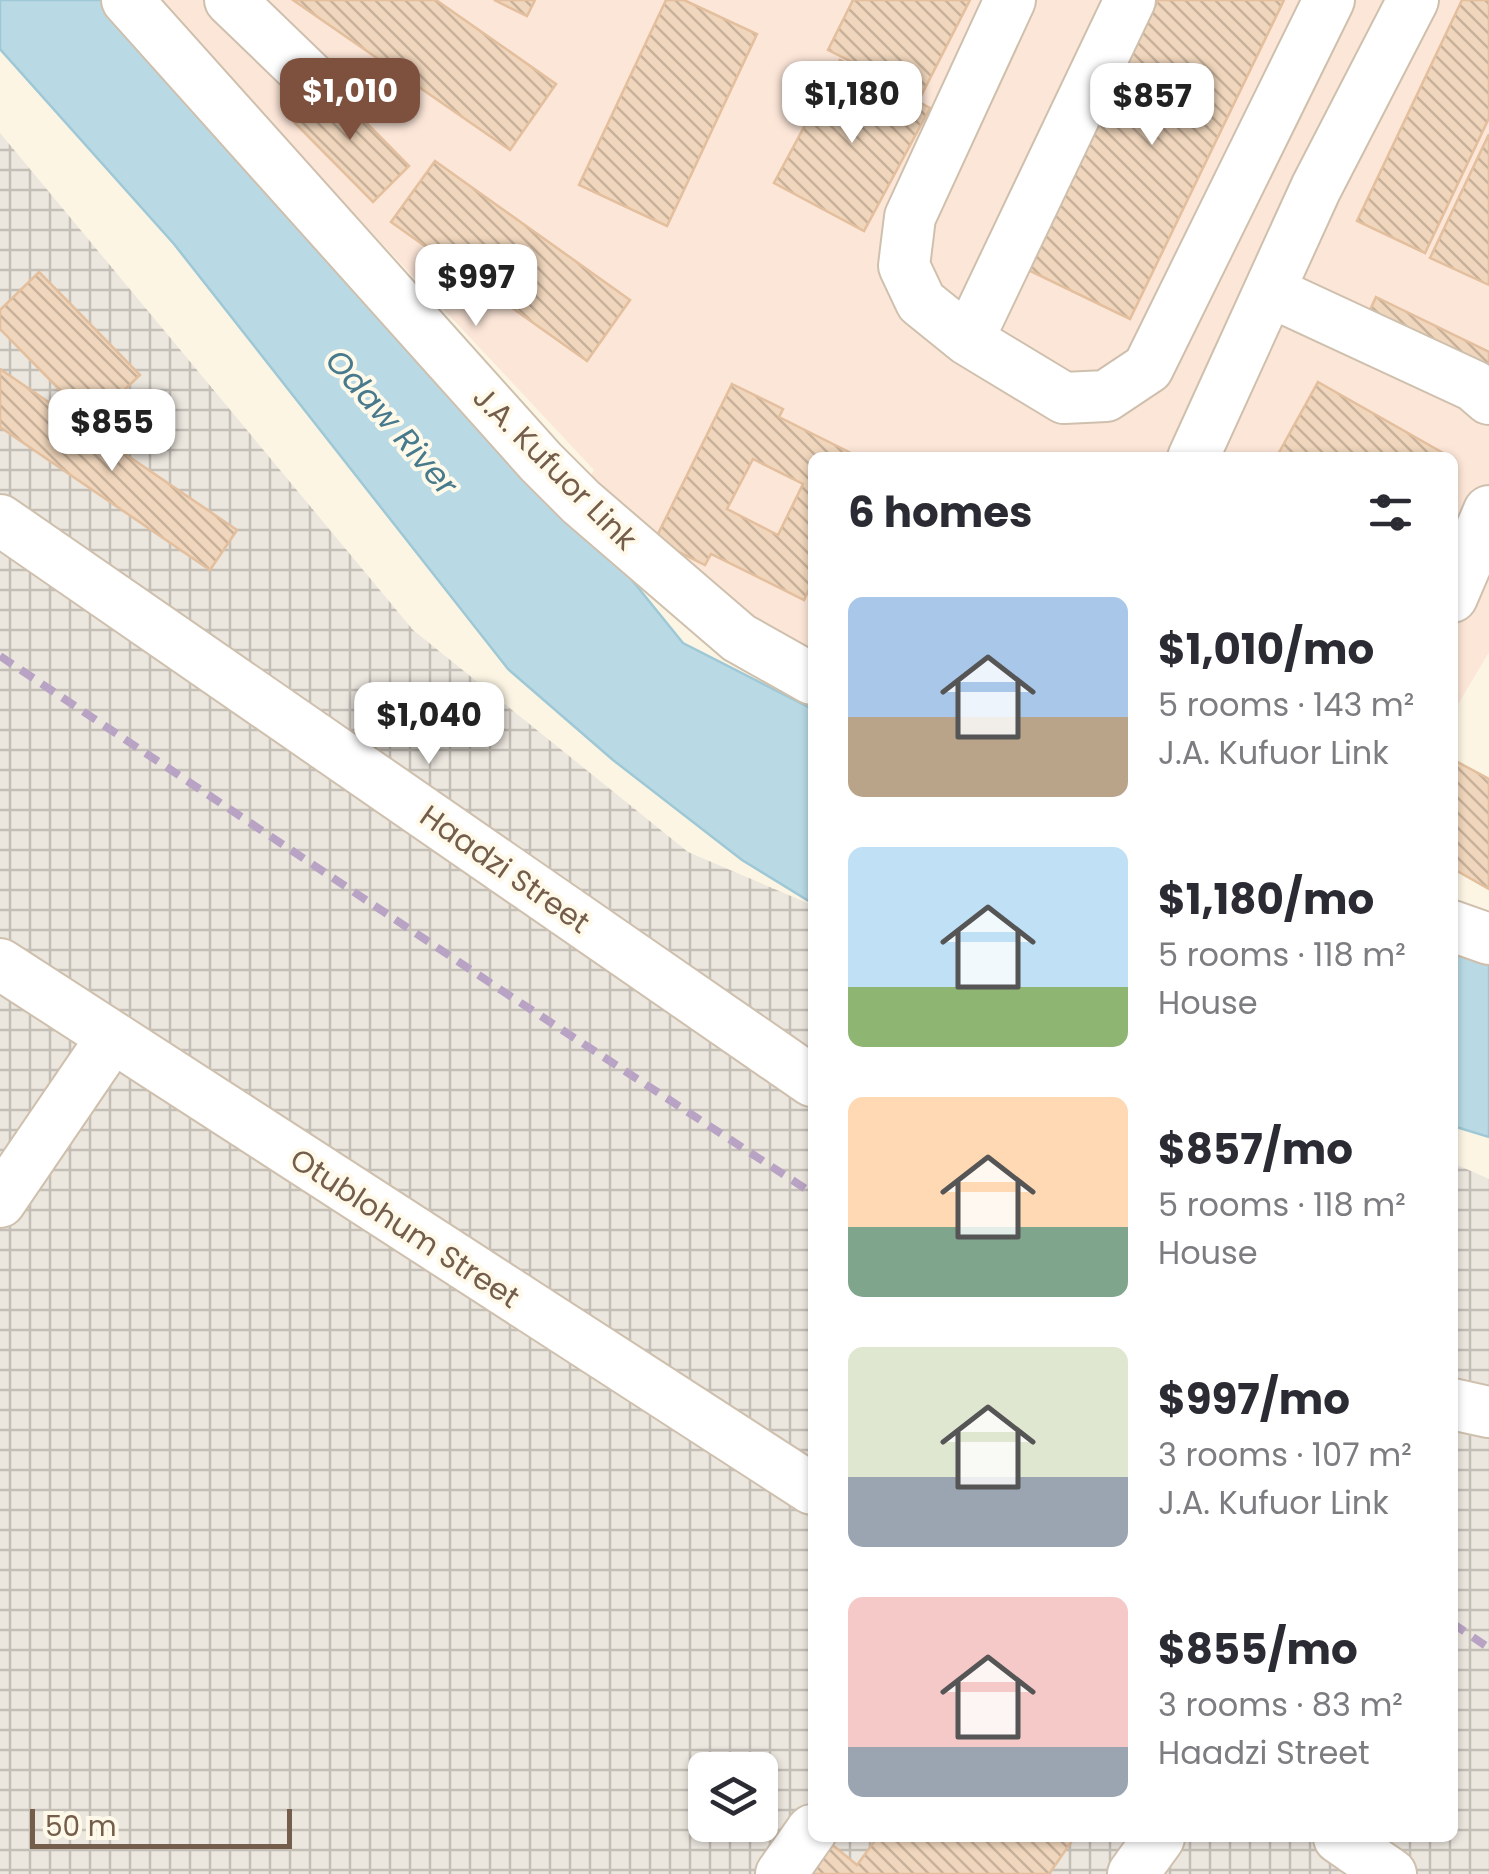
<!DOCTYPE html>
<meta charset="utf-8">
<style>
:root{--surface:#fff;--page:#f7f7f7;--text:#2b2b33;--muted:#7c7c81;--accent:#7e503e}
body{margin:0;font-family:Poppins,sans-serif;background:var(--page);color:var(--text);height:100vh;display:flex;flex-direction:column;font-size:38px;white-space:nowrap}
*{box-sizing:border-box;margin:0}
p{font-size:32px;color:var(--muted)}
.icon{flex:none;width:55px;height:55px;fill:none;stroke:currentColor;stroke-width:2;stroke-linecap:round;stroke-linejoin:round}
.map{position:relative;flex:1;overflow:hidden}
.sheet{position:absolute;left:808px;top:452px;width:650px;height:1390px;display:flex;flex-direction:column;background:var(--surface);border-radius:15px;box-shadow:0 2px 8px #0004}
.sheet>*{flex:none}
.tools{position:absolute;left:688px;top:1752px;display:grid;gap:20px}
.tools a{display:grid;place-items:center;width:90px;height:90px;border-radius:15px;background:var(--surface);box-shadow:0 2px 8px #0004;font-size:50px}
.scale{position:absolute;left:30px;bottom:25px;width:262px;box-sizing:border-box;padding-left:10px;border:5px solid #745d4a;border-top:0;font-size:28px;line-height:35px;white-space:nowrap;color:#745d4a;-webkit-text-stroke:8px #fff9ea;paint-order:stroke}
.price{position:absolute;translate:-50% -85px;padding:0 22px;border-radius:20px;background:#fff;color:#222;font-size:32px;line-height:65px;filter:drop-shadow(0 2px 5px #0008)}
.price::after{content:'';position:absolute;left:50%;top:60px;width:30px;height:22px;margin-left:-15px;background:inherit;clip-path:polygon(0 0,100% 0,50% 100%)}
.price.active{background:var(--accent);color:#fff}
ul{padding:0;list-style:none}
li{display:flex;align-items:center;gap:30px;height:250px;padding:0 40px}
li span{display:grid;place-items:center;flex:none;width:280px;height:200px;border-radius:15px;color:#555}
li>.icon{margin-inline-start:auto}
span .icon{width:120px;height:120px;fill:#fffc;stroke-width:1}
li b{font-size:42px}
h2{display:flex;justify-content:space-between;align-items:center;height:120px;padding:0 40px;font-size:42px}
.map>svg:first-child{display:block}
.commercial{fill:#fce6d8}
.industrial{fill:url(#industrial-grid);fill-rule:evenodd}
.water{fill:#b9dae5;stroke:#9fc8d6;stroke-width:2.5}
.building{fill:url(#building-back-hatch);stroke:#e3bf9d;stroke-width:2.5;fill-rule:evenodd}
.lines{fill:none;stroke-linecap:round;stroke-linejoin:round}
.minor-casing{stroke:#cfc0ae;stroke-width:54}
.minor{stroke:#fff;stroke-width:50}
.rail{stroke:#b9a3c5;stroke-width:8;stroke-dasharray:15 10;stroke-linecap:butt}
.labels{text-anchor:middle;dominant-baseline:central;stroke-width:8;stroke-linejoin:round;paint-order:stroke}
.street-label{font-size:30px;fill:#745d4a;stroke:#fff9ea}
.water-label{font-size:32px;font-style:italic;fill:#477a8d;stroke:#fff9ea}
</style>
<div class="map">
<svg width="1489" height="1874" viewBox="0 0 1489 1874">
<defs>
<pattern id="industrial-grid" width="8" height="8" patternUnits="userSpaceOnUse" patternTransform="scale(2.5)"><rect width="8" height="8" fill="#ebe6de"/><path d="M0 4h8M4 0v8" fill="none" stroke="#c3beb6"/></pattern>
<pattern id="building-back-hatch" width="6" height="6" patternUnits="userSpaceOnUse" patternTransform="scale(2.5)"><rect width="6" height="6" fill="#f0d6bc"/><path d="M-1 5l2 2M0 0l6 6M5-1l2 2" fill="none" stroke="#c7b19b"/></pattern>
</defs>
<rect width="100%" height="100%" fill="#fcf5e4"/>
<path class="commercial" d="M161,0h1328v652l-36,61 -1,-255h-640v200l-74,-27 -156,-141 12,-20 -436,-466z"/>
<path class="industrial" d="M0,133l413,497 275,222 124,53v933h640l1,-675 36,16v695h-1489zM705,1770h55v55h-55z"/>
<path class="water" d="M0,0h117l442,490 124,153 129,66v194l-70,-43 -129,-100 -105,-91 -334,-425 -174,-195z
M1452,943l37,11v183l-36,-11z"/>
<path class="building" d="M293,0h143l120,84 -46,66z
M494,0h41l-8,16z
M666,0h18l73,34 -90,192 -88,-41z
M853,0h117l-49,96 -93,-46z
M1158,0h126l-154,319 -102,-49z
M1462,0h27v118l-64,135 -68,-32z
M840,60l90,48 -66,123 -90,-48z
M328,84l81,82 -36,36 -81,-82z
M1489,134v151l-59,-27z
M435,161l195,139 -43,61 -196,-139z
M39,272l101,103 -49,47 -91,-93v-19z
M1376,297l113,55v30l-124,-61z
M0,369l237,161 -27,40 -210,-143z
M1318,382l134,76h-176z
M732,384l51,25 -4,8 82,41h-49v125l-8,17 -93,-46 -6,11 -50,-25zM753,459l50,25 -25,51 -51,-26z
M1452,759l37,20v110l-37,-21z
M824,1838l33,27 20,-27h197l-25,36h-257z"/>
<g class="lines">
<g class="minor-casing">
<path id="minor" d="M127,0l414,462 40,40 158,136 73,41
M230,0l86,83
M1010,0l-100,217 -6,49 17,36 47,38 96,58 42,-2 42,-28 181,-368
M1269,291l205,95 15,13
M968,340l162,-340
M1193,458l123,-270 97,-188
M0,520l812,561
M1452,597l37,-86
M1452,926l37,13
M0,964l812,525
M0,1202l111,-163
M1452,1404l37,8
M1339,1838l52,36
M781,1874l31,-44
M1133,1874l26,-36"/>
</g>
<use href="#minor" class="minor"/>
<path class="rail" d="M0,656l501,334 311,203
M1452,1623l37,25"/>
</g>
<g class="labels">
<g class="street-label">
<text transform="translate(555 468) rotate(45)">J.A. Kufuor Link</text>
<text transform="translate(505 869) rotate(35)">Haadzi Street</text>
<text transform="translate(405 1228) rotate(33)">Otublohum Street</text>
</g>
<g class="water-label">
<text transform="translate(392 422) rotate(49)">Odaw River</text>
</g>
</g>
</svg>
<div class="tools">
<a><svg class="icon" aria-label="layers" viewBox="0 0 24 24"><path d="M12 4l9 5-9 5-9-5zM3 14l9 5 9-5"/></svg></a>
</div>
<div class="scale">50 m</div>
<b class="price active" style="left:350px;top:143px">$1,010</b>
<b class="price" style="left:852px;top:146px">$1,180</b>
<b class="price" style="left:1152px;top:148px">$857</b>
<b class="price" style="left:476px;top:329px">$997</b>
<b class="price" style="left:112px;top:474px">$855</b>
<b class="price" style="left:429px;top:767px">$1,040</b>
<section class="sheet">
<h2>6 homes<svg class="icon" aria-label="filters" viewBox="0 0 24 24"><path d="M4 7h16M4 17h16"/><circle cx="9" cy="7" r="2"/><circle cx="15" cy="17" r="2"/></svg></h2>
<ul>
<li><span style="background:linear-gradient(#a9c7e8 60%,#b9a48a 0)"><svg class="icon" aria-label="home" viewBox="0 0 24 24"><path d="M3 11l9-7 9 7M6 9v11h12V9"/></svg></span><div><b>$1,010/mo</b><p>5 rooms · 143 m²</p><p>J.A. Kufuor Link</p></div></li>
<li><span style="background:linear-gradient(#bfe0f5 70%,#8fb573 0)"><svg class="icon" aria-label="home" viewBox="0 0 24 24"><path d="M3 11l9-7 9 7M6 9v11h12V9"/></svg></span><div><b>$1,180/mo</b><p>5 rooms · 118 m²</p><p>House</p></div></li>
<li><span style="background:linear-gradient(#ffd9b3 65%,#7fa58c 0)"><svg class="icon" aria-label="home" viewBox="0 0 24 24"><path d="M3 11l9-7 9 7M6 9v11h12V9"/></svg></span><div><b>$857/mo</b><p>5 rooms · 118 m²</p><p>House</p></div></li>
<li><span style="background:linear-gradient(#dfe7d0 65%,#9aa5b1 0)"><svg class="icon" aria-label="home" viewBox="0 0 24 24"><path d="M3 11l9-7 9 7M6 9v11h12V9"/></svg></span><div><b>$997/mo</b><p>3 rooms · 107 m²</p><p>J.A. Kufuor Link</p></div></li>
<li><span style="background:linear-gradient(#f6c9c9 75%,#9aa5b1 0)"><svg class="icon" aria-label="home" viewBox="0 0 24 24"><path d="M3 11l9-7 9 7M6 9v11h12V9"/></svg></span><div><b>$855/mo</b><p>3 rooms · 83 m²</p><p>Haadzi Street</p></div></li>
</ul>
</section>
</div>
